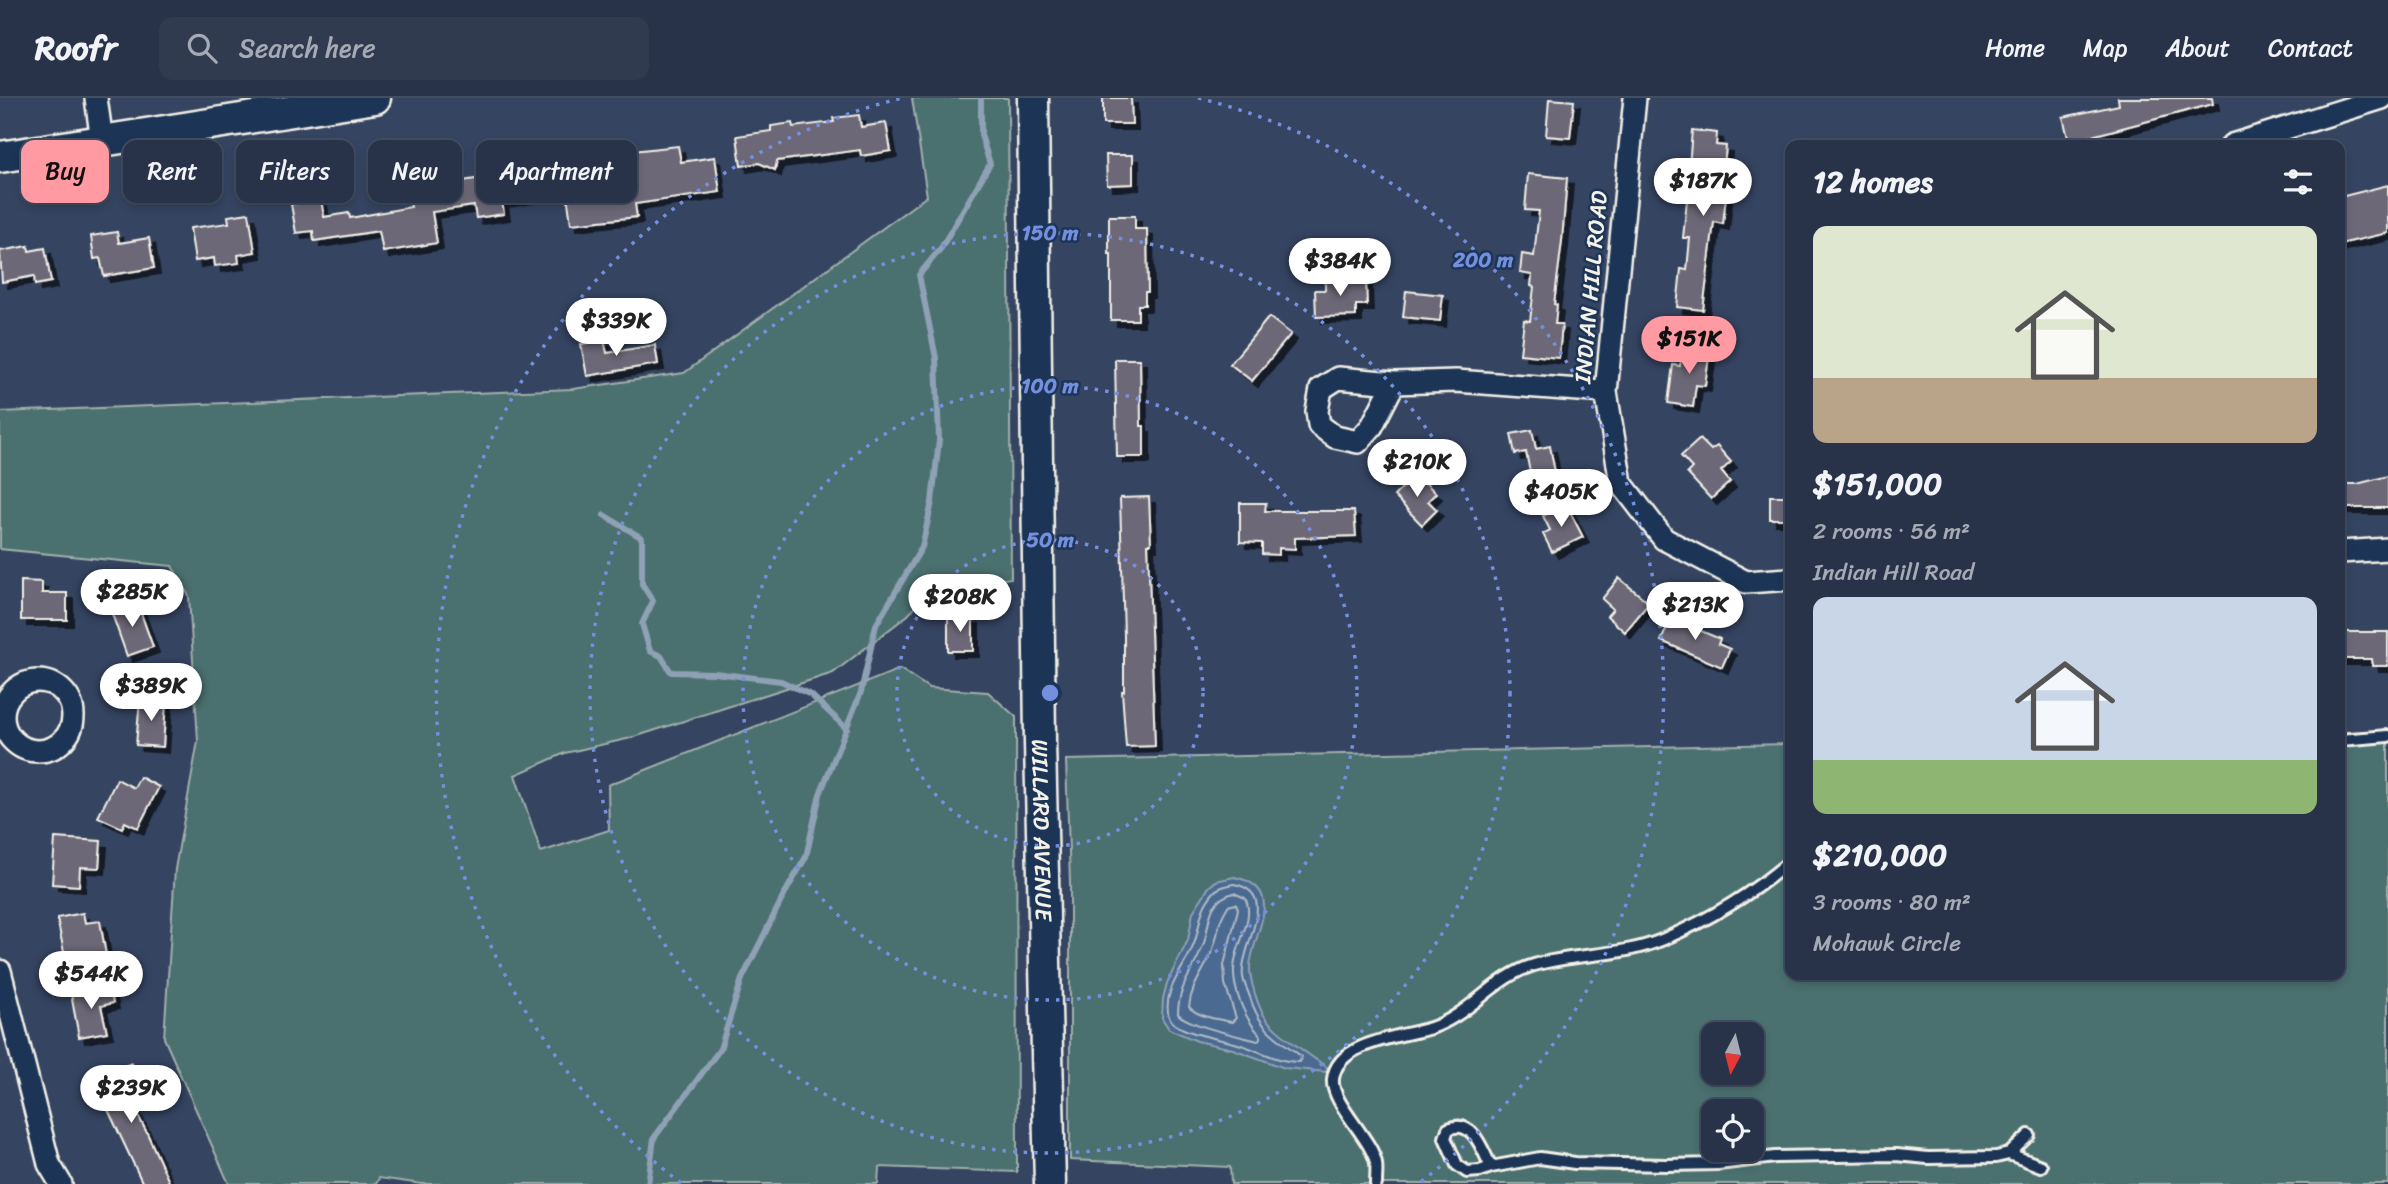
<!DOCTYPE html>
<meta charset="utf-8">
<style>
:root{--surface:#283349;--page:#303b50;--text:#f1f3f6;--muted:#a5aab4;--line:#444e61;--accent:#ff9aa2}
body{margin:0;font-family:Sriracha,sans-serif;background:var(--page);color:var(--text);height:100vh;display:flex;flex-direction:column;font-size:26px;white-space:nowrap}
*{box-sizing:border-box;margin:0}
p{font-size:23px;color:var(--muted)}
.icon{flex:none;width:38px;height:38px;fill:none;stroke:currentColor;stroke-width:2;stroke-linecap:round;stroke-linejoin:round}
.map{position:relative;flex:1;overflow:hidden}
.panel{position:absolute;left:1785px;top:42px;width:560px;height:840px;display:flex;flex-direction:column;background:var(--surface);border-radius:14px;box-shadow:0 4px 10px #0003,0 0 0 2px var(--line)}
.panel>*{flex:none}
.banner{position:absolute;left:21px;top:42px;width:665px;height:63px;display:flex;gap:14px}
.needle{width:46px;rotate:187deg}
.fabs{position:absolute;left:1701px;top:924px;display:grid;gap:14px}
.fabs a{display:grid;place-items:center;width:63px;height:63px;border-radius:14px;background:var(--surface);box-shadow:0 4px 10px #0003,0 0 0 2px var(--line);font-size:35px}
.price{position:absolute;translate:-50% -60px;padding:0 16px;border-radius:24px;background:#fff;color:#222;font-size:23px;line-height:46px;filter:drop-shadow(0 2px 4px #0008)}
.price::after{content:'';position:absolute;left:50%;top:42px;width:21px;height:16px;margin-left:-10px;background:inherit;clip-path:polygon(0 0,100% 0,50% 100%)}
.price.on{background:var(--accent);color:#111}
ul{padding:0;list-style:none}
li{display:grid;align-content:center;gap:14px;height:371px;padding:0 28px}
li span{display:grid;place-items:center;height:217px;border-radius:14px;color:#555}
li>.icon{margin-inline-start:auto}
span .icon{width:126px;height:126px;fill:#fffc;stroke-width:1}
li b{font-size:30px}
h2{display:flex;justify-content:space-between;align-items:center;height:84px;padding:0 28px;font-size:30px}
.tag{padding:0 24px;border-radius:14px;background:var(--surface);box-shadow:0 4px 10px #0003,0 0 0 2px var(--line);font-size:24px;line-height:63px}
.tag.on{background:var(--accent);color:#111}
header{display:flex;align-items:center;gap:42px;box-sizing:border-box;height:98px;padding:0 35px;background:var(--surface);border-bottom:2px solid var(--line)}
header strong{font-size:33px}
nav{display:flex;gap:38px;margin-inline-start:auto;font-size:24px}
.search{width:490px;height:63px;background:var(--page);display:flex;align-items:center;gap:18px;box-sizing:border-box;padding:0 24px;border-radius:14px;color:var(--muted);font-size:26px}
.map>svg:first-child{display:block}
.green{fill:#4b6f70;stroke:#a0b0ac;stroke-width:2;fill-rule:evenodd}
.water{fill:#4b6b91;stroke:#8fa1b4;stroke-width:2}
.lines{fill:none;stroke-linecap:round;stroke-linejoin:round}
.shore{stroke:#b0bbc5;stroke-width:2}
.stream{stroke:#8fa1b4;stroke-width:6}
.building{fill:#6c6877;stroke:#f4f1e8;stroke-width:2;filter:url(#shadow)}
.service-casing{stroke:#f4f1e8;stroke-width:16}
.minor-casing{stroke:#f4f1e8;stroke-width:26}
.secondary-casing{stroke:#f4f1e8;stroke-width:35}
.service{stroke:#1d3557;stroke-width:10}
.minor{stroke:#1d3557;stroke-width:21}
.secondary{stroke:#1d3557;stroke-width:30}
.ring{fill:none;stroke:#738fde;stroke-width:3.5;stroke-dasharray:3.5 7}
.labels{text-anchor:middle;dominant-baseline:central;stroke-width:5;stroke-linejoin:round;paint-order:stroke}
.street-label{font-size:23px;fill:#f4f1e8;stroke:#1d3557}
.centre{fill:#738fde;stroke:#1d3557;stroke-width:3.5}
.ring-label{font-size:21px;text-anchor:middle;font-weight:bold;fill:#738fde;stroke:#1d3557;stroke-width:5;stroke-linejoin:round;paint-order:stroke}
</style>
<header>
<strong>Roofr</strong>
<div class="search"><svg class="icon" aria-label="search" viewBox="0 0 24 24"><circle cx="10" cy="10" r="6"/><path d="M15 15l6 6"/></svg>Search here</div>
<nav><a>Home</a><a>Map</a><a>About</a><a>Contact</a></nav>
</header>
<div class="map">
<svg width="2388" height="1086" viewBox="0 0 2388 1086">
<defs>
<filter id="shadow"><feDropShadow dx="6" dy="6" stdDeviation="0" flood-color="#0009"/></filter>
</defs>
<rect width="100%" height="100%" fill="#354461"/>
<filter id="ink" filterUnits="userSpaceOnUse"><feTurbulence type="fractalNoise" baseFrequency=".0143" numOctaves="2"/><feDisplacementMap in="SourceGraphic" scale="14" xChannelSelector="R" yChannelSelector="G"/><feConvolveMatrix kernelMatrix="1 2 1 2 8 2 1 2 1" color-interpolation-filters="sRGB"/></filter>
<g filter="url(#ink)">
<path class="green" d="M912,0h96l3,480 -81,13 -22,24 -75,58 -202,65 -66,15 -50,22 26,77 68,-22 -1,-45 292,-116 29,19 59,4 28,25 1,455 -138,-5 -1,17h-456l-43,-6 -3,6h-147l-65,-146 11,-169 23,-128 -9,-145 -17,-30 -172,-17v-137l573,-23 111,-16 243,-177z
M2388,633v453h-1157l-1,-17 -160,-7v-277l-4,-123 724,-16v231h550v-243zM1713,936h39v39h-39zM1713,1013h39v39h-39z"/>
<path class="water" d="M1234,779c54,11 19,55 16,89 -1,12 8,41 15,51 11,16 46,39 63,51l-2,4 -41,-4 -52,-19 -36,-8 -28,-12 -7,-11 1,-19 4,-16 21,-43 5,-28 16,-25 7,-6z"/>
<g class="lines">
<path class="shore" d="M1234,786c48,9 5,63 9,93 1,7 5,14 7,20 10,33 26,40 51,59l-1,6c-23,0 -41,-12 -62,-18 -15,-5 -64,-11 -69,-27 -8,-28 19,-52 26,-76 6,-19 4,-32 19,-49 5,-6 13,-6 20,-8z
M1234,795l11,5c10,18 -7,44 -10,63 -5,24 9,57 26,75l-3,5c-19,-5 -68,-15 -80,-27 0,-28 16,-44 25,-68 8,-21 2,-46 31,-53z
M1236,806l2,5 -14,56 1,19 11,34 -4,4c-14,-3 -34,-5 -43,-15 2,-23 17,-38 24,-58 7,-19 3,-24 15,-43z"/>
<path class="stream" d="M604,417l38,23v46l11,17 -11,23 8,27 11,5 10,16 44,1 66,8 30,14 36,34
M648,1086l6,-46 66,-89 22,-70 43,-86 21,-36 14,-63 41,-102 15,-67 46,-78 10,-45 7,-62 -3,-82 -17,-83 22,-27 49,-84 -9,-29v-37"/>
</g>
<path class="building" d="M1103,0h28l1,26h-29z
M2118,0h94l1,6 -144,38 -6,-25 56,-12z
M1549,1l25,2 -4,37 -24,-2z
M859,17l2,12 25,-4 5,28 -30,5 -1,-6 -83,11 -2,9 -16,-7 -18,3 -4,-30 34,-5v-5l21,-3 1,4 41,-5 -1,-4z
M1692,32l25,3 -1,12 10,1 -3,31h5l-5,47 -9,-2 -11,88 -26,-3 4,-38 6,1 3,-32h-7l4,-38 15,1 3,-32 -16,-2z
M678,48l3,16 34,-5 5,35 -85,12 2,13 -66,7 -4,-30 34,-4 -5,-35z
M1106,57h27v29l-26,1z
M529,69l5,29 -32,5 2,13 -28,4 -2,-12 -42,6 5,31 -54,9 -4,-21 -65,10 -1,-10 -17,2 -5,-29 30,-4 3,17 25,-4 1,5 61,-11 -4,-23 23,-4 1,6 70,-11v-4z
M1528,76l39,4 -5,63 -8,63 3,1 -2,19h7l-3,34 -39,-4 4,-34 6,1 4,-34 -3,-1 1,-11 -12,-2 2,-19 12,2 5,-45 -14,-1z
M2388,87v48l-48,11v-47z
M249,115l6,39 -17,3 1,8 -24,3 -1,-8 -19,3 -5,-33 39,-5 -1,-7z
M1109,118h26v13h12l1,63h-3v13h-7v15h-27v-66h-2z
M117,134l2,11 30,-5 5,30 -50,8 -4,-18 -6,1 -3,-23z
M28,148l1,5 16,-3 6,34 -16,3 -1,-9 -32,6 -2,-31z
M1341,181v3l25,-1 1,24h-11v11l-40,1 -1,-27h10v-10z
M1406,193l37,4 -3,26 -37,-4z
M1269,219l22,17 -39,47 -22,-17z
M604,242l3,13 48,-8 3,19 -71,12 -6,-32z
M1683,247l27,4 -5,37 -9,-1 -3,22 -25,-4 5,-38 7,1z
M1115,261h25l1,67h3v31h-27z
M1532,332l4,19 14,-3 7,37 -24,5 -7,-36 -11,2 -4,-20z
M1700,341l11,11 6,-4 14,16 -10,9 9,11 -19,17 -24,-26 5,-5 -11,-12z
M1416,376l20,19 -8,8 9,9 -15,15 -28,-29z
M2388,378v32h-48v-24h17z
M1770,398h20v23h-20z
M1149,399l2,47h-3l7,202 -29,1 -4,-56h2v-55l-4,-138z
M1240,405h26l-1,8h89l2,25 -61,2v11l-16,-1v7l-17,-1v-11l-22,-1z
M1566,406l17,33 -31,15 -9,-18 7,-4 -7,-14z
M1619,480l30,25 -24,29 -18,-16 6,-7 -11,-10z
M21,483l21,1v11h25v27h-46z
M137,504l16,45 -26,9 -16,-45z
M948,520h25v33h-25z
M1671,520l49,21 -2,5 12,5 -8,18 -61,-26z
M2340,534h48v34h-15l-1,-7h-32z
M140,601l26,2 -3,46 -27,-2z
M140,679l19,10 -21,41 -13,-6 -3,6 -24,-11 19,-38 17,9z
M55,740l46,3 -2,27 -19,-1 -1,19 -27,-2z
M83,815l2,10 15,-2 6,34 -40,7 -9,-44z
M110,889l3,16 -12,3 6,26 -28,5 -8,-43z
M131,965l6,14 -15,7 25,49 23,51h-27l-49,-104z"/>
<g class="lines">
<g class="service-casing">
<path id="service" d="M2340,642l48,-4
M2009,1056l32,12
M1491,1069c-9,-18 -18,-49 -43,-38l-3,9 12,27 10,7 13,-1 11,-4 49,-9 35,5 92,2 51,-1 57,-7 121,-2 32,3 68,-1 13,-3 20,-19
M1376,1086c0,-7 1,-15 0,-21 -4,-24 -46,-61 -43,-84 4,-38 69,-42 98,-51 39,-13 64,-52 103,-63 43,-12 88,-8 130,-26 46,-20 88,-45 126,-78"/>
</g>
<g class="minor-casing">
<path id="minor" d="M96,0l6,43
M1635,0l-29,294 15,91 43,56 82,43 44,-3
M2232,47l150,-47
M1394,285l-22,43 -14,16 -23,-5 -16,-12 -2,-14 4,-22 17,-11 56,5 62,-2 150,11
M2340,454l48,-3
M3 618a35 35 0 1 1 70 0a35 35 0 1 1-70 0Z
M0,873l49,193 12,20"/>
</g>
<g class="secondary-casing">
<g id="secondary">
<path id="s1" d="M1033,0l7,644 10,442"/>
<path d="M0,59l375,-59"/>
</g>
</g>
<use href="#service" class="service"/>
<use href="#minor" class="minor"/>
<use href="#secondary" class="secondary"/>
</g>
</g>
<g class="ring">
<circle cx="1050" cy="595" r="153"/>
<circle cx="1050" cy="595" r="307"/>
<circle cx="1050" cy="595" r="460"/>
<path d="M681 1085A613 613 0 0 1 902 0M1198 0A613 613 0 0 1 1419 1085"/>
</g>
<g class="labels">
<g class="street-label">
<text transform="translate(1591 189) rotate(-85)">INDIAN HILL ROAD</text>
<text stroke="none"><textPath href="#s1" startOffset="732">WILLARD AVENUE</textPath></text>
</g>
</g>
<circle cx="1050" cy="595" r="10" class="centre"/>
<g class="ring-label">
<text x="1050" y="142">150 m</text>
<text x="1483" y="169">200 m</text>
<text x="1050" y="295">100 m</text>
<text x="1050" y="449">50 m</text>
</g>
</svg>
<div class="fabs">
<a><svg class="needle" viewBox="-14 -14 28 28"><path d="M0-13l5 13h-10z" fill="#e53935"/><path d="M0 13l5-13h-10z" fill="#a5aab4"/></svg></a>
<a><svg class="icon" aria-label="locate" viewBox="0 0 24 24"><circle cx="12" cy="12" r="6"/><path d="M12 2v4M12 18v4M2 12h4M18 12h4"/></svg></a>
</div>
<b class="price" style="left:1703px;top:120px">$187K</b>
<b class="price" style="left:1340px;top:200px">$384K</b>
<b class="price" style="left:616px;top:260px">$339K</b>
<b class="price on" style="left:1689px;top:278px">$151K</b>
<b class="price" style="left:1417px;top:401px">$210K</b>
<b class="price" style="left:1561px;top:431px">$405K</b>
<b class="price" style="left:132px;top:531px">$285K</b>
<b class="price" style="left:960px;top:536px">$208K</b>
<b class="price" style="left:1695px;top:544px">$213K</b>
<b class="price" style="left:151px;top:625px">$389K</b>
<b class="price" style="left:91px;top:913px">$544K</b>
<b class="price" style="left:131px;top:1027px">$239K</b>
<div class="banner">
<a class="tag on">Buy</a>
<a class="tag">Rent</a>
<a class="tag">Filters</a>
<a class="tag">New</a>
<a class="tag">Apartment</a>
</div>
<section class="panel">
<h2>12 homes<svg class="icon" aria-label="filters" viewBox="0 0 24 24"><path d="M4 7h16M4 17h16"/><circle cx="9" cy="7" r="2"/><circle cx="15" cy="17" r="2"/></svg></h2>
<ul>
<li><span style="background:linear-gradient(#dfe7d0 70%,#b9a48a 0)"><svg class="icon" aria-label="home" viewBox="0 0 24 24"><path d="M3 11l9-7 9 7M6 9v11h12V9"/></svg></span><div><b>$151,000</b><p>2 rooms · 56 m²</p><p>Indian Hill Road</p></div></li>
<li><span style="background:linear-gradient(#c9d6e8 75%,#8fb573 0)"><svg class="icon" aria-label="home" viewBox="0 0 24 24"><path d="M3 11l9-7 9 7M6 9v11h12V9"/></svg></span><div><b>$210,000</b><p>3 rooms · 80 m²</p><p>Mohawk Circle</p></div></li>
</ul>
</section>
</div>
